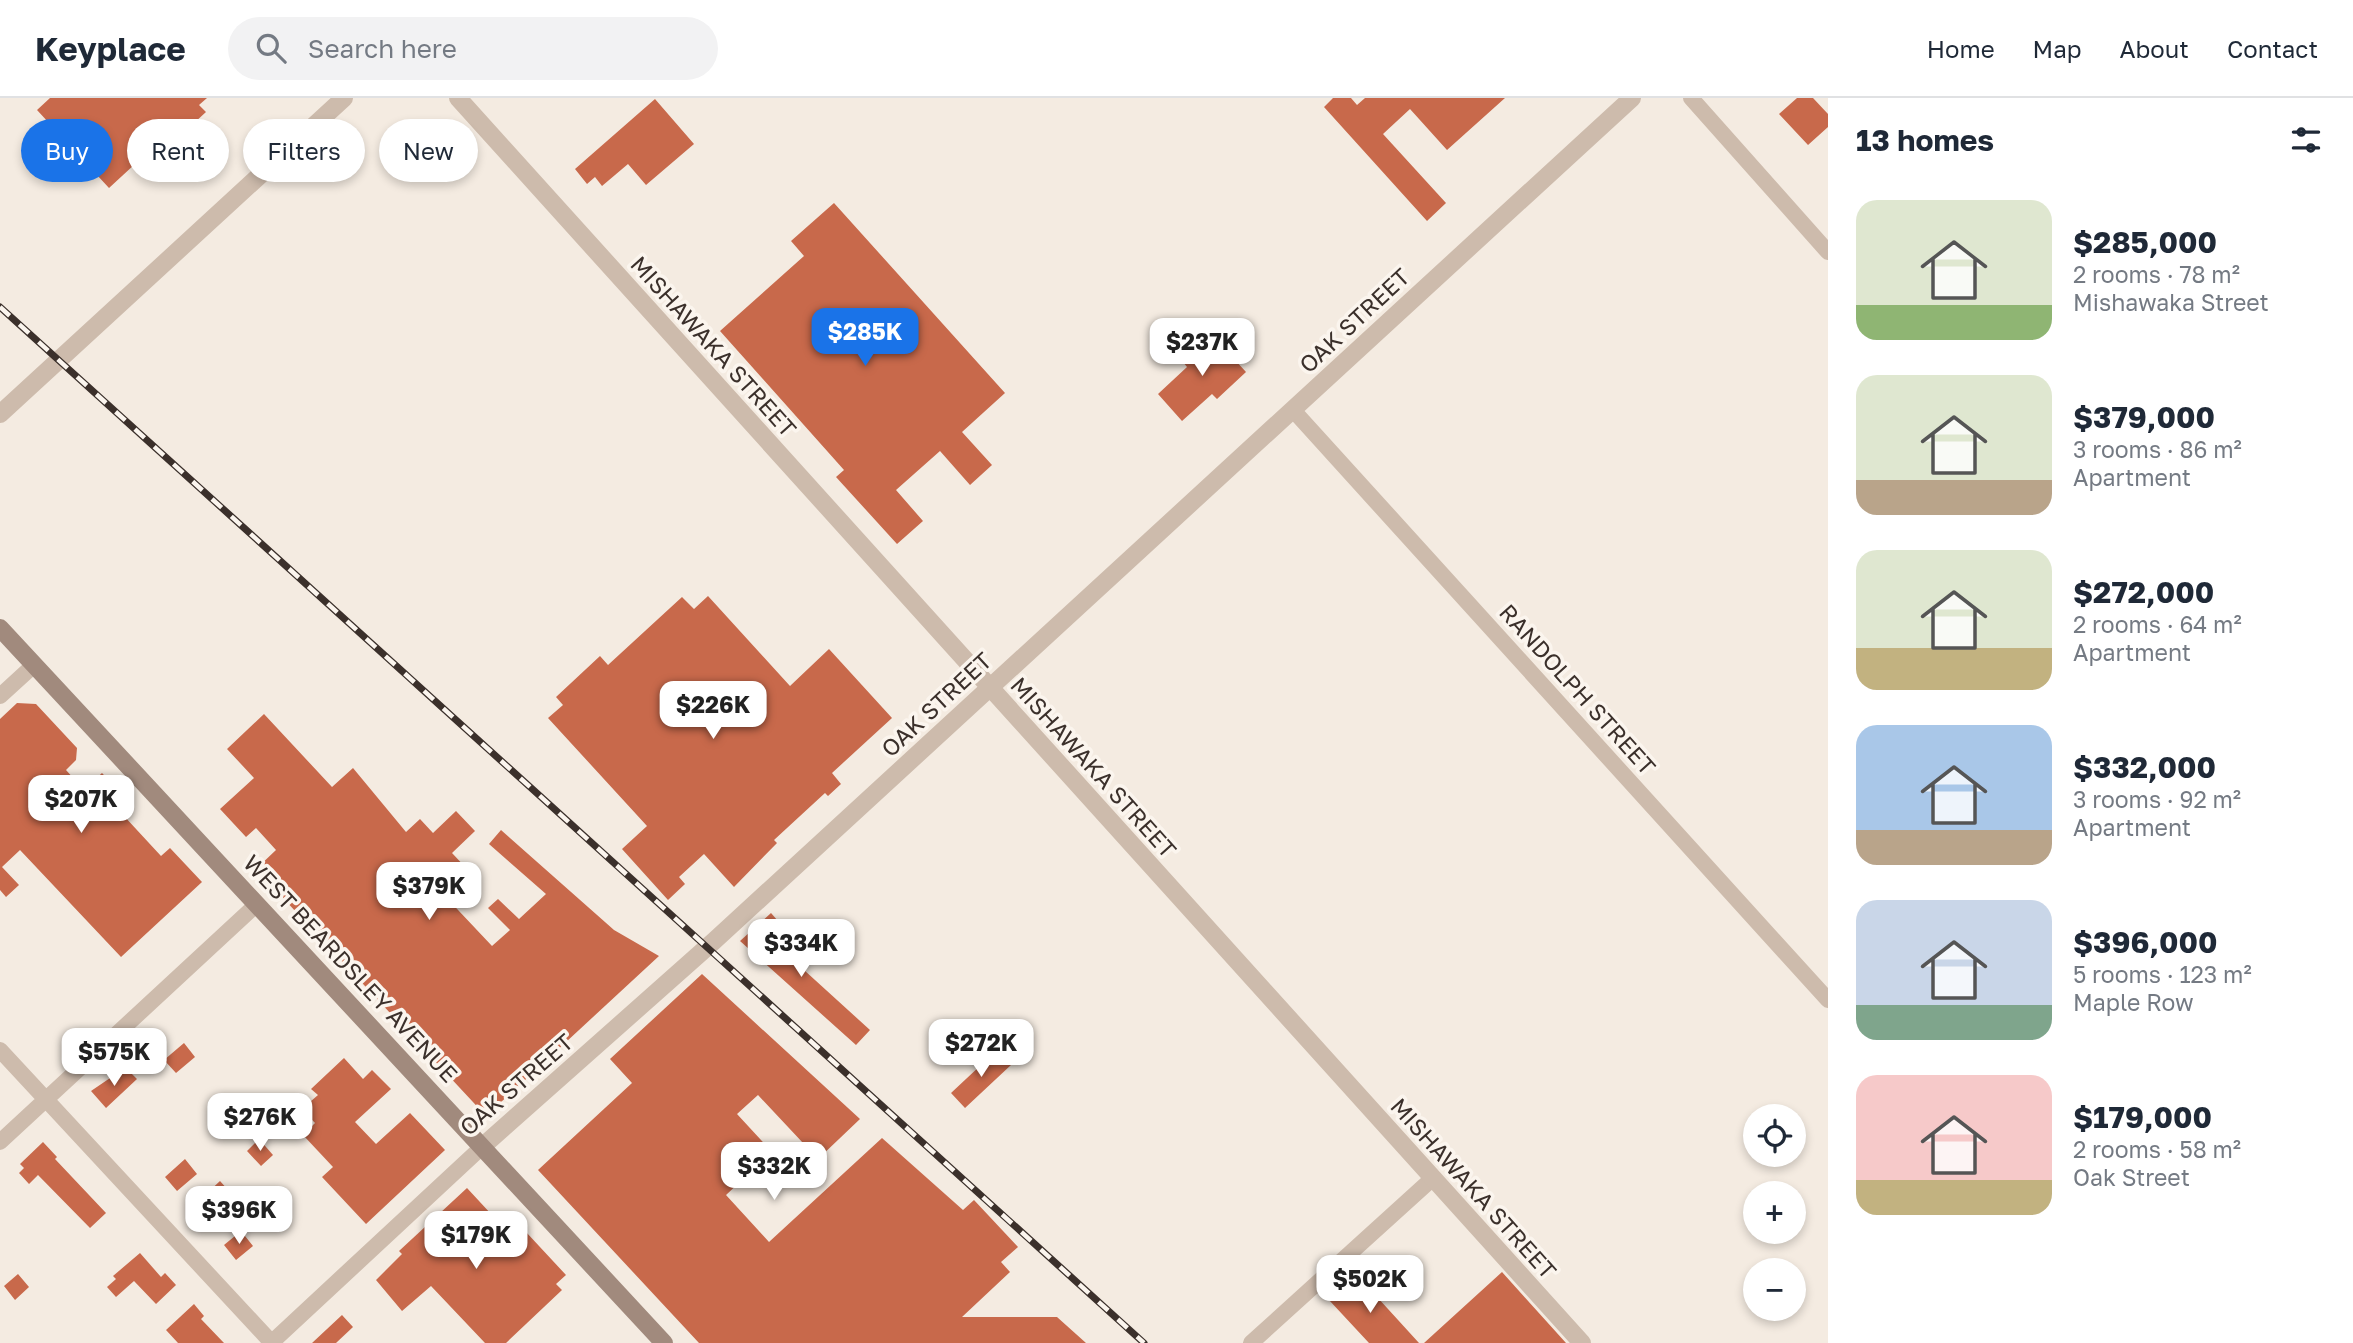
<!DOCTYPE html>
<meta charset="utf-8">
<style>
:root{--surface:#fff;--page:#f2f2f3;--text:#1f2937;--muted:#747a83;--line:#e0e1e3;--accent:#1a73e8}
body{margin:0;font-family:"Golos Text",sans-serif;background:var(--page);color:var(--text);height:100vh;display:flex;flex-direction:column;font-size:26px;white-space:nowrap}
*{box-sizing:border-box;margin:0}
p{font-size:23px;color:var(--muted)}
.icon{flex:none;width:38px;height:38px;fill:none;stroke:currentColor;stroke-width:2;stroke-linecap:round;stroke-linejoin:round}
.map{position:relative;flex:1;overflow:hidden}
.details{display:flex;flex-direction:column;background:var(--surface);width:525px}
.details>*{flex:none}
.guide{position:absolute;left:21px;top:21px;width:665px;height:63px;display:flex;gap:14px}
.buttons{position:absolute;left:1743px;top:1006px;display:grid;gap:14px}
.buttons a{display:grid;place-items:center;width:63px;height:63px;border-radius:50%;background:var(--surface);box-shadow:0 4px 10px #0003;font-size:35px}
.price{position:absolute;translate:-50% -60px;padding:0 16px;border-radius:14px;background:#fff;color:#222;font-size:23px;line-height:46px;filter:drop-shadow(0 2px 4px #0008)}
.price::after{content:'';position:absolute;left:50%;top:42px;width:21px;height:16px;margin-left:-10px;background:inherit;clip-path:polygon(0 0,100% 0,50% 100%)}
.price.selected{background:var(--accent);color:#fff}
ul{padding:0;list-style:none}
li{display:flex;align-items:center;gap:21px;height:175px;padding:0 28px}
li span{display:grid;place-items:center;flex:none;width:196px;height:140px;border-radius:21px;color:#555}
li>.icon{margin-inline-start:auto}
span .icon{width:84px;height:84px;fill:#fffc;stroke-width:1}
li b{font-size:30px}
h2{display:flex;justify-content:space-between;align-items:center;height:84px;padding:0 28px;font-size:30px}
.tag{padding:0 24px;border-radius:32px;background:var(--surface);box-shadow:0 4px 10px #0003;font-size:24px;line-height:63px}
.tag.selected{background:var(--accent);color:#fff}
header{display:flex;align-items:center;gap:42px;box-sizing:border-box;height:98px;padding:0 35px;background:var(--surface);border-bottom:2px solid var(--line)}
header strong{font-size:33px}
nav{display:flex;gap:38px;margin-inline-start:auto;font-size:24px}
.search{width:490px;height:63px;background:var(--page);display:flex;align-items:center;gap:18px;box-sizing:border-box;padding:0 24px;border-radius:38px;color:var(--muted);font-size:26px}
main{display:flex;flex:1;min-height:0}
.map>svg:first-child{display:block}
.building{fill:#c8694b}
.lines{fill:none;stroke-linecap:round;stroke-linejoin:round}
.minor{stroke:#cdbbac;stroke-width:16}
.tertiary{stroke:#cdbbac;stroke-width:18}
.secondary{stroke:#a18a7d;stroke-width:18}
.rail-casing{stroke:#3b302b;stroke-width:7}
.rail{stroke:#fbf5ee;stroke-width:4.5;stroke-dasharray:13;stroke-linecap:butt}
.labels{text-anchor:middle;dominant-baseline:central;stroke-width:7;stroke-linejoin:round;paint-order:stroke}
.street-label{font-size:23px;fill:#3b302b;stroke:#fbf5ee}
</style>
<header>
<strong>Keyplace</strong>
<div class="search"><svg class="icon" aria-label="search" viewBox="0 0 24 24"><circle cx="10" cy="10" r="6"/><path d="M15 15l6 6"/></svg>Search here</div>
<nav><a>Home</a><a>Map</a><a>About</a><a>Contact</a></nav>
</header>
<main>
<div class="map">
<svg width="1828" height="1245" viewBox="0 0 1828 1245">
<rect width="100%" height="100%" fill="#f4ebe1"/>
<path class="building" d="M50,0h157l-8,7 7,7 -25,23 -7,-7 -65,60 -72,-78z
M1333,0h18l6,7 8,-7h140l-58,52 -37,-41 -27,25 63,69 -19,18 -103,-114z
M1797,0h16l15,16v13l-20,18 -29,-31z
M655,1l39,45 -48,41 -18,-21 -26,22 -7,-9 -8,7 -12,-15z
M834,105l171,190 -43,39 30,33 -22,20 -30,-34 -44,39 27,31 -26,23 -61,-67 8,-7 -124,-139 84,-75 -13,-15z
M1212,237l34,37 -29,27 -5,-5 -30,27 -24,-27 29,-27 -4,-5z
M708,498l82,90 39,-37 63,69 -60,55 9,11 -13,12 -3,-3 -51,47 3,3 -43,44 -30,-33 -25,23 6,7 -17,16 -46,-51 25,-23 -99,-108 15,-13 -7,-8 44,-41 8,9 74,-68 12,12z
M17,605l19,1 41,44 -1,12 -10,10 18,20 18,-17 32,34 -10,9 37,40 9,-8 32,34 -81,75 -101,-107 -18,17 17,18 -13,12 -6,-7v-171z
M264,616l68,73 21,-19 53,64 14,-13 13,14 23,-22 19,20 -23,22 15,16 -25,24 50,53 18,-16 -22,-22 10,-9 21,20 27,-25 -57,-50 12,-14 113,100 45,26 -173,160 -230,-247 20,-19 -20,-22 -10,9 -26,-28 34,-31 -27,-29z
M771,815l14,16 -14,11 99,90 -14,15 -116,-104z
M702,876l158,145 -42,40 -60,-64 -21,19 35,38 -46,43 43,47 113,-104 81,72 11,-10 44,47 -17,15 9,10 -48,45h95l29,26h-387l-161,-173 94,-87 -22,-24z
M184,945l11,14 -19,16 -12,-13z
M997,952l14,15 -46,43 -14,-15z
M344,960l19,21 9,-9 19,19 -36,33 21,22 34,-31 35,37 -79,74 -44,-47 11,-10 -30,-32 12,-12 -13,-14 16,-14 -7,-6z
M126,970l11,11 -31,29 -15,-17 22,-15 2,3z
M259,1041l14,16 -12,11 -14,-15z
M43,1044l14,15 -2,2 51,54 -16,15 -52,-53 -9,9 -10,-11 5,-5 -4,-4z
M185,1061l12,15 -20,17 -12,-14z
M220,1083l9,10 -4,4 6,7 -19,18 -13,-13 8,-7 -3,-4z
M467,1090l49,53 10,-9 40,43 -10,9 6,6 -56,53h-21l-54,-57 -29,25 -26,-31 26,-26 -3,-3z
M241,1133l12,15 -17,14 -12,-15z
M140,1155l21,24 4,-4 11,12 -20,19 -22,-23 -18,16 -9,-10 9,-8 -3,-3z
M1502,1174l64,71h-142z
M18,1176l11,13 -14,13 -11,-14z
M1357,1177l62,68h-50l-40,-43z
M194,1206l10,12 -3,3 23,24h-46l-12,-13z
M342,1217l11,12 -17,16h-24z"/>
<g class="lines">
<path class="minor" d="M1691,0l137,154
M1293,312l535,590
M0,598l34,-31
M0,952l272,293
M0,1044l257,-238
M271,1245l212,-197
M1251,1245l182,-165"/>
<path class="tertiary" d="M458,0l1124,1245
M0,316l344,-316
M483,1048l231,-205 918,-843"/>
<path class="secondary" d="M0,530l664,715"/>
<g class="rail-casing">
<path id="rail" d="M0,209l1144,1036"/>
</g>
<use href="#rail" class="rail"/>
</g>
<g class="labels">
<g class="street-label">
<text transform="translate(1354 222) rotate(-43)">OAK STREET</text>
<text transform="translate(714 248) rotate(48)">MISHAWAKA STREET</text>
<text transform="translate(1578 591) rotate(48)">RANDOLPH STREET</text>
<text transform="translate(936 606) rotate(-43)">OAK STREET</text>
<text transform="translate(1094 669) rotate(48)">MISHAWAKA STREET</text>
<text transform="translate(351 870) rotate(47)">WEST BEARDSLEY AVENUE</text>
<text transform="translate(516 986) rotate(-41)">OAK STREET</text>
<text transform="translate(1474 1090) rotate(48)">MISHAWAKA STREET</text>
</g>
</g>
</svg>
<div class="buttons">
<a><svg class="icon" aria-label="locate" viewBox="0 0 24 24"><circle cx="12" cy="12" r="6"/><path d="M12 2v4M12 18v4M2 12h4M18 12h4"/></svg></a>
<a>+</a>
<a>−</a>
</div>
<b class="price selected" style="left:865px;top:270px">$285K</b>
<b class="price" style="left:1202px;top:280px">$237K</b>
<b class="price" style="left:713px;top:643px">$226K</b>
<b class="price" style="left:81px;top:737px">$207K</b>
<b class="price" style="left:429px;top:824px">$379K</b>
<b class="price" style="left:801px;top:881px">$334K</b>
<b class="price" style="left:981px;top:981px">$272K</b>
<b class="price" style="left:114px;top:990px">$575K</b>
<b class="price" style="left:260px;top:1055px">$276K</b>
<b class="price" style="left:774px;top:1104px">$332K</b>
<b class="price" style="left:239px;top:1148px">$396K</b>
<b class="price" style="left:476px;top:1173px">$179K</b>
<b class="price" style="left:1370px;top:1217px">$502K</b>
<div class="guide">
<a class="tag selected">Buy</a>
<a class="tag">Rent</a>
<a class="tag">Filters</a>
<a class="tag">New</a>
</div>
</div>
<section class="details">
<h2>13 homes<svg class="icon" aria-label="filters" viewBox="0 0 24 24"><path d="M4 7h16M4 17h16"/><circle cx="9" cy="7" r="2"/><circle cx="15" cy="17" r="2"/></svg></h2>
<ul>
<li><span style="background:linear-gradient(#dfe7d0 75%,#8fb573 0)"><svg class="icon" aria-label="home" viewBox="0 0 24 24"><path d="M3 11l9-7 9 7M6 9v11h12V9"/></svg></span><div><b>$285,000</b><p>2 rooms · 78 m²</p><p>Mishawaka Street</p></div></li>
<li><span style="background:linear-gradient(#dfe7d0 75%,#b9a48a 0)"><svg class="icon" aria-label="home" viewBox="0 0 24 24"><path d="M3 11l9-7 9 7M6 9v11h12V9"/></svg></span><div><b>$379,000</b><p>3 rooms · 86 m²</p><p>Apartment</p></div></li>
<li><span style="background:linear-gradient(#dfe7d0 70%,#c2b280 0)"><svg class="icon" aria-label="home" viewBox="0 0 24 24"><path d="M3 11l9-7 9 7M6 9v11h12V9"/></svg></span><div><b>$272,000</b><p>2 rooms · 64 m²</p><p>Apartment</p></div></li>
<li><span style="background:linear-gradient(#a9c7e8 75%,#b9a48a 0)"><svg class="icon" aria-label="home" viewBox="0 0 24 24"><path d="M3 11l9-7 9 7M6 9v11h12V9"/></svg></span><div><b>$332,000</b><p>3 rooms · 92 m²</p><p>Apartment</p></div></li>
<li><span style="background:linear-gradient(#c9d6e8 75%,#7fa58c 0)"><svg class="icon" aria-label="home" viewBox="0 0 24 24"><path d="M3 11l9-7 9 7M6 9v11h12V9"/></svg></span><div><b>$396,000</b><p>5 rooms · 123 m²</p><p>Maple Row</p></div></li>
<li><span style="background:linear-gradient(#f6c9c9 75%,#c2b280 0)"><svg class="icon" aria-label="home" viewBox="0 0 24 24"><path d="M3 11l9-7 9 7M6 9v11h12V9"/></svg></span><div><b>$179,000</b><p>2 rooms · 58 m²</p><p>Oak Street</p></div></li>
</ul>
</section>
</main>
